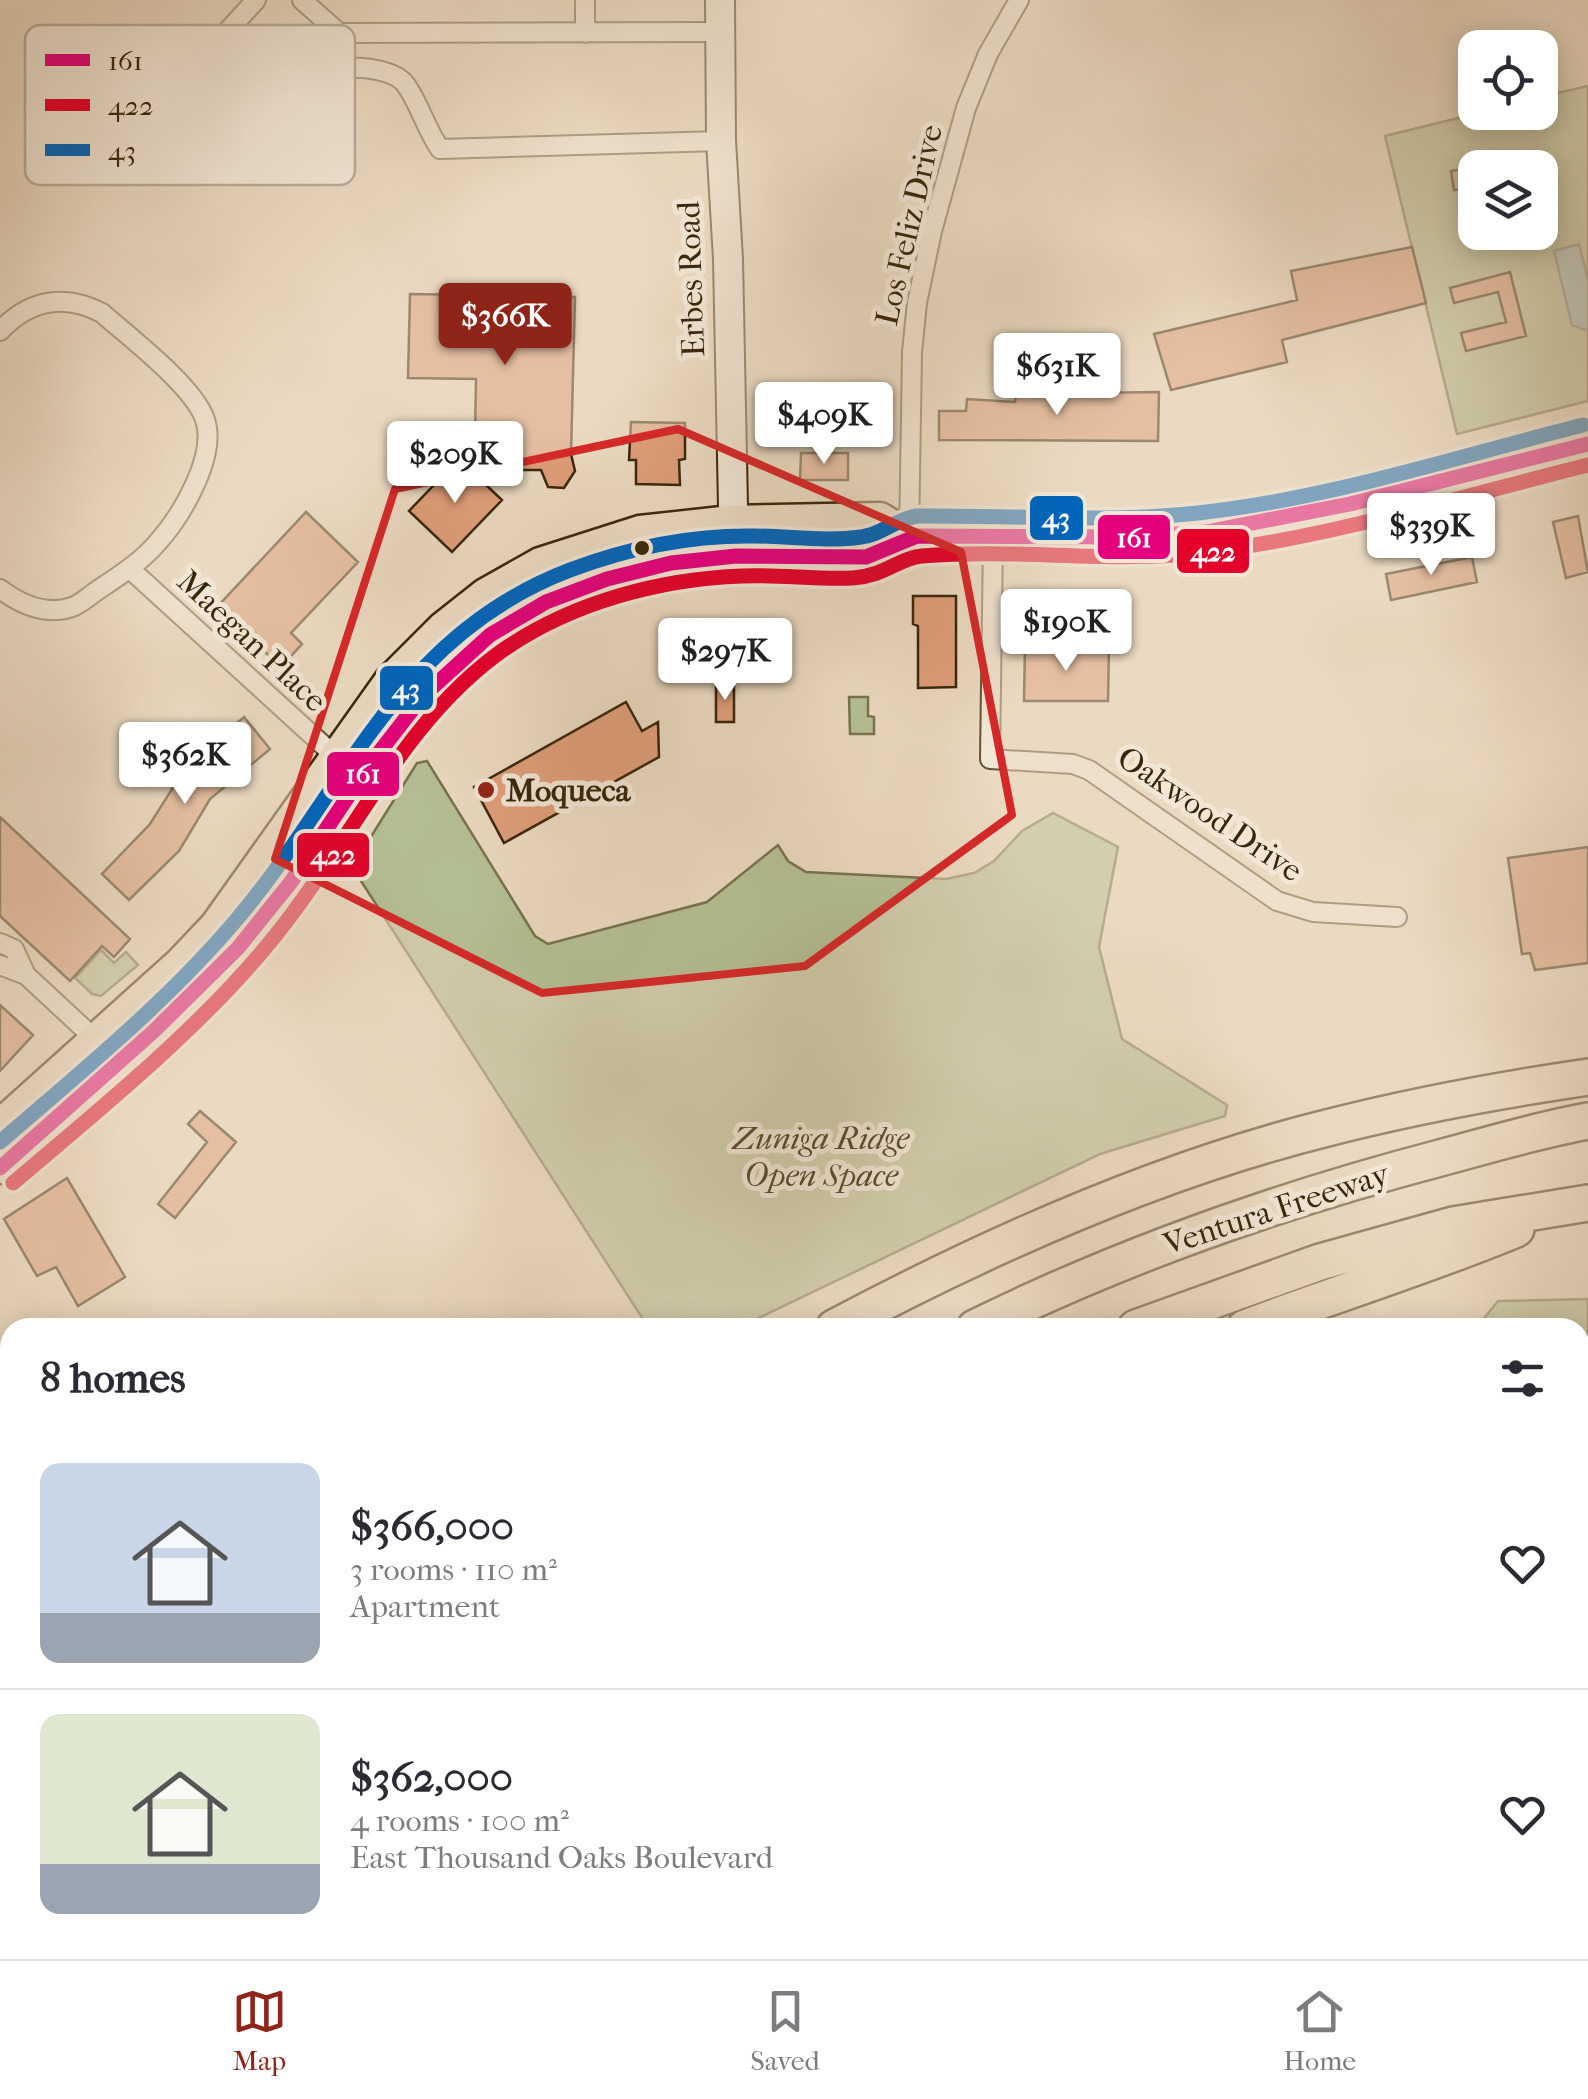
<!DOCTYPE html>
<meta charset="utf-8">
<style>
:root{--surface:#fff;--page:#f7f7f7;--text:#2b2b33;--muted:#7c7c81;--line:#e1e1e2;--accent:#8f2418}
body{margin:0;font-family:"IM FELL French Canon",serif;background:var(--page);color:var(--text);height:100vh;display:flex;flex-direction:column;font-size:38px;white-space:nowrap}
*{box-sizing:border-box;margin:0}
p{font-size:32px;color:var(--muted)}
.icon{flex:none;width:55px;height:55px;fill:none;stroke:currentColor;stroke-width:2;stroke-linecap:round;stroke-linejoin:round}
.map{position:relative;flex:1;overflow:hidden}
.sheet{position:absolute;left:0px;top:1318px;width:1590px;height:642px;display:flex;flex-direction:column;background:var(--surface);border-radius:30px 30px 0 0;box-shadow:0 5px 25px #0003}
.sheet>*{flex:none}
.buttons{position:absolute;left:1458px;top:30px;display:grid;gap:20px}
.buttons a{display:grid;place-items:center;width:100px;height:100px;border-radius:20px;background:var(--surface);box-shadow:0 5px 25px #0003;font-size:50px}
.price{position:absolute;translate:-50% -85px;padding:0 22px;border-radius:10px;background:#fff;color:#222;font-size:32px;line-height:65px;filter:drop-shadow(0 2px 5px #0008)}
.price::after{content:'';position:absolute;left:50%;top:60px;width:30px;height:22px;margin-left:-15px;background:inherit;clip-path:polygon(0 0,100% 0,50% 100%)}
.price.on{background:var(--accent);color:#fff}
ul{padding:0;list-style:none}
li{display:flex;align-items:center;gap:30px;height:250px;padding:0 40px}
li+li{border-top:2px solid var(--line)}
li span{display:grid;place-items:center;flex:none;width:280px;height:200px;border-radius:20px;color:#555}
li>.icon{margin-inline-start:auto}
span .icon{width:120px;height:120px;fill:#fffc;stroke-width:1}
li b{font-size:42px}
h2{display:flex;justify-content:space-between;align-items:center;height:120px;padding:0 40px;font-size:42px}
.dock{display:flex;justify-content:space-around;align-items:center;height:140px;border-top:2px solid var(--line);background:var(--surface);font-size:28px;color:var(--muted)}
.dock a{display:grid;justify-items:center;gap:5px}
.dock .on{color:var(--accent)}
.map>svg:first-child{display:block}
.green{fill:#b5c095;stroke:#77734f;stroke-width:2.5;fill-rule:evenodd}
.water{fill:#9ab9bb;stroke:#737e74;stroke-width:2.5}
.building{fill:#df9e7a;stroke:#392609;stroke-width:2.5}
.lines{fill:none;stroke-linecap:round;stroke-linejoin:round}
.street-casing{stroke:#665337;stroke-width:22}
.secondary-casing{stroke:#392609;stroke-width:32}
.primary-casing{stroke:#392609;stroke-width:35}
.highway-casing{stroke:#392609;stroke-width:40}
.street{stroke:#f2e7d7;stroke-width:18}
.secondary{stroke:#f2e7d7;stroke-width:28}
.primary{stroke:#ebdac2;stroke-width:30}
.highway{stroke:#ebdac2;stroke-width:35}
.bus-1-casing{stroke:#f2e7d7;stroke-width:22}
.bus-2-casing{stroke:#f2e7d7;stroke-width:22}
.bus-3-casing{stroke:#f2e7d7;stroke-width:22}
.bus-1{stroke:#e5007d;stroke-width:15}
.bus-2{stroke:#e4002b;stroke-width:15}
.bus-3{stroke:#0065bd;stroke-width:15}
.marked{fill:none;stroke:#d62828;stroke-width:8;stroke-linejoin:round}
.bus-dot{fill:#392609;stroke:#f2e7d7;stroke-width:4}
.poi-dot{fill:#8f2418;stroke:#f2e7d7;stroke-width:4}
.labels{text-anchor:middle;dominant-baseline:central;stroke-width:10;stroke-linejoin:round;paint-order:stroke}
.street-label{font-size:32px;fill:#392609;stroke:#f2e7d7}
.poi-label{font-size:32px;font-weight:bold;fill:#392609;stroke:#f2e7d7;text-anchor:start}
.park-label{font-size:32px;font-style:italic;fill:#584c2c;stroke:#f2e7d7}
.key{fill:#f2e7d7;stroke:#baad99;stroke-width:2.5}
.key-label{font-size:28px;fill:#392609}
.line-badge{stroke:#f2e7d7;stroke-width:4}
.badge-label{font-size:28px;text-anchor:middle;font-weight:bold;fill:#fff}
</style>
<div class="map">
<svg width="1588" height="1959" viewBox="0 0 1588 1959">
<rect width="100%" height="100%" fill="#ebdac2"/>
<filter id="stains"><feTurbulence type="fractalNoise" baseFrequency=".002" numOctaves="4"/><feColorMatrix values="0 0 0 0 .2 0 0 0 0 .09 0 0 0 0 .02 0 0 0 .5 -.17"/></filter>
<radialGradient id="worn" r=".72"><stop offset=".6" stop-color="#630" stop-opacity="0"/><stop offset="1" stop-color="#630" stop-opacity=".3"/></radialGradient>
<path class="green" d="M1588,86v315l-131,33 -72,-298 94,-23 61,-1v-15zM1475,168h65v64h-65z
M849,697h19v19l6,1v17h-24z
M427,761l108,175 13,8 159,-42 71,-57 10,16 18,11 140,7 28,-6 20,-12 28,-30 31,-18 65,34 -19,100 23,92 105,66 -2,11 -125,38 -360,173h-92l-296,-460 65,-104z
M101,950l13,13 12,-11 12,13 -37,31 -9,-2 -17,-16z
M1588,1299v660h-1010l9,-9h993v-622l-103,-1 21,-26z"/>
<path class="water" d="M1579,244l9,36v49l-3,1 -13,-5 -18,-74z"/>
<path class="building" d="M1471,168l3,19 -20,3 -3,-19z
M1412,247l14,56 -144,37 5,22 -116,28 -17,-56 143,-34 -6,-29z
M1510,272l16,64 -60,15 -5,-18 45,-11 -8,-30 -44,11 -4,-15z
M410,294l165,3 -4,157 4,17 -11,17 -16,-1 -7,-17h-22l1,-31 -45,-1 1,-59 -68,-1z
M1159,392l-1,49 -219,-1v-29h27l1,-12 48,3 1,-8z
M631,422l54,1v36l-6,1 1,25 -44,-1v-24h-7z
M801,453h47v27h-48z
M456,462h6l40,38 -50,52 -43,-41z
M306,512l52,50 -67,71 11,11 -21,23 -64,-60z
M1578,516l10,56 -22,6 -13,-56z
M1472,557l5,25 -86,18 -5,-26z
M913,596h43v91l-38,1v-62l-5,-2z
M1025,646l84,1 -1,54h-84z
M716,684h18v38h-18z
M626,702l16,29 16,-9 1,35 -155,86 -30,-56z
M244,717l26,32 -60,50 -31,52 -50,49 -27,-26 48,-50 34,-54z
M0,817l130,122 -16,18 -12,-11 -32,35 -70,-65z
M1588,847v116l-53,7 -5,-17 -8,1 -14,-96z
M0,1005l33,30 -33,36z
M200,1111l36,31 -61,76 -17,-14 49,-62 -19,-18z
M67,1178l58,99 -47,29 -22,-39 -19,9 -33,-57z"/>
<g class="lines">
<g class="street-casing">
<path id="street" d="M302,0l37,33 381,-1
M585,33v-33
M224,35l32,-35
M232,137c12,-28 18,-60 51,-68 30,0 104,-10 123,16 14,20 20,44 34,64l281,-8
M0,331c29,-31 64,-38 102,-18 28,25 89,71 102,104 15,36 -22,98 -46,125 -17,20 -39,34 -60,48 -8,5 -17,14 -26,17 -26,9 -52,-3 -72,-18
M909,536l3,-184 5,-49 15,-72 34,-123 22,-54 31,-54
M993,537l-3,222 83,5 16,6 188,131 36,11 84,5
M130,569l205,187
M0,943l14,6 12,26 -26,-10
M26,975l70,65"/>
</g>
<g class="secondary-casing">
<path id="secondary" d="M720,0l1,141 7,118 6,297"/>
</g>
<g class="primary-casing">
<path id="primary" d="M0,1125l179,-161 37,-39 175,-246 51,-51 43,-34 55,-31 100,-32 91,-10 149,-3 29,18
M0,1168c52,-44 103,-90 154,-137 39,-36 77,-71 110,-113 74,-95 126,-211 226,-283 70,-50 160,-74 246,-79 43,-2 87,5 130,1 19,-2 32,-20 51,-21 96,-3 194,8 289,-4 129,-18 256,-57 382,-88"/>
</g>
<g class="highway-casing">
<path id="highway" d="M834,1328c154,-82 324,-158 493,-200 86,-22 173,-38 261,-51
M975,1328c148,-73 305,-128 465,-170 49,-13 98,-28 148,-37
M1136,1328l184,-66 133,-37 135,-22
M1245,1328c90,-34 182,-62 271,-99
M0,1774l10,-5
M0,1884l10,-6
M76,1959l11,-9
M170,1959l11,-9
M471,1959l8,-9"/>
</g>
<use href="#street" class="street"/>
<use href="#secondary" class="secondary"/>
<use href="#primary" class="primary"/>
<use href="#highway" class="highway"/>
<g class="bus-1-casing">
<path id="bus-1" d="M0,1168l154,-137 84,-83 53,-66 76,-114 56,-72 67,-61 56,-33 61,-23 64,-16 65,-7 130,1 51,-21 217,1 72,-5 144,-28 238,-60"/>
</g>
<g class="bus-2-casing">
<path id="bus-2" d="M13,1183c88,-75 190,-157 262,-247 77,-95 128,-217 231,-288 68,-46 154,-69 236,-72 37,-2 74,4 111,2 32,-2 46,-20 69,-22 96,-8 192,8 287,-4 129,-17 254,-56 379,-87"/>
</g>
<g class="bus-3-casing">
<path id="bus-3" d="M0,1142c81,-70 168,-141 237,-223 110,-130 159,-283 333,-349 58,-22 123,-35 185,-34 35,0 71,6 106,1 20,-2 35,-18 56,-21 93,-1 187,7 281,-3 130,-14 258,-56 385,-88"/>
</g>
<use href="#bus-1" class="bus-1"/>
<use href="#bus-2" class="bus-2"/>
<use href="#bus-3" class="bus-3"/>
</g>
<path d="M0 0H1588V1959H0ZM678,429l283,123 51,263 -207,151 -263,27 -267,-134 120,-370z" fill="#ebdac2" fill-opacity=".55" fill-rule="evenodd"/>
<path class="marked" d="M678,429l283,123 51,263 -207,151 -263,27 -267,-134 120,-370z"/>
<circle class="bus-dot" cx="642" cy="548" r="9"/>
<circle class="poi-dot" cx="486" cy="790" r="10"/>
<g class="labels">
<g class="street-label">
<text transform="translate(909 225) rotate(-77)">Los Feliz Drive</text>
<text transform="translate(691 279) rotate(-92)">Erbes Road</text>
<text transform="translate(252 641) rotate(43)">Maegan Place</text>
<text transform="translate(1210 814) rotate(34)">Oakwood Drive</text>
<text transform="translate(1276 1209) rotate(-18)">Ventura Freeway</text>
</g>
<g class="poi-label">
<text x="506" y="790">Moqueca</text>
</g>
<g class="park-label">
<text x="821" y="1138">Zuniga Ridge<tspan x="821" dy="37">Open Space</tspan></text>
</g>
</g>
<rect x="25" y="25" width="330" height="160" rx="15" class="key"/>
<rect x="45" y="54" width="45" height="12" fill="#e5007d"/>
<rect x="45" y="99" width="45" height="12" fill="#e4002b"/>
<rect x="45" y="144" width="45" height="12" fill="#0065bd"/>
<g class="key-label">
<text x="108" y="70">161</text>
<text x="108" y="115">422</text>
<text x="108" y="160">43</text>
</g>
<g class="line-badge">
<rect x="1028" y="494" width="57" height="48" rx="10" fill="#0065bd"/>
<rect x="1096" y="513" width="76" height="48" rx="10" fill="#e5007d"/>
<rect x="1175" y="527" width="76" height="48" rx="10" fill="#e4002b"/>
<rect x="378" y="664" width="57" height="48" rx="10" fill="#0065bd"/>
<rect x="325" y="750" width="76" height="48" rx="10" fill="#e5007d"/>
<rect x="295" y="831" width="76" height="48" rx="10" fill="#e4002b"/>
</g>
<g class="badge-label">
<text x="1056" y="527">43</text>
<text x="1134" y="547">161</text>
<text x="1213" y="561">422</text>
<text x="406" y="698">43</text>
<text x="363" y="783">161</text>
<text x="333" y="864">422</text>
</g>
<rect width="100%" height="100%" filter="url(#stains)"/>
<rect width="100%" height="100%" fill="url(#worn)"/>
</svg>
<div class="buttons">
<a><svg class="icon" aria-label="locate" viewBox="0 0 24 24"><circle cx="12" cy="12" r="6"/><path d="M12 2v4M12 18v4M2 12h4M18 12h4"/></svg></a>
<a><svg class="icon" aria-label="layers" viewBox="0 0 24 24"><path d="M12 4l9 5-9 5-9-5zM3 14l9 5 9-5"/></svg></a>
</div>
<b class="price on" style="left:505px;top:368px">$366K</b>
<b class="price" style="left:1057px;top:418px">$631K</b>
<b class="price" style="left:824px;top:467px">$409K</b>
<b class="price" style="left:455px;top:506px">$209K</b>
<b class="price" style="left:1431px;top:578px">$339K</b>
<b class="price" style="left:1066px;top:674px">$190K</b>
<b class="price" style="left:725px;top:703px">$297K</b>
<b class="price" style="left:185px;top:807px">$362K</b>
<section class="sheet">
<h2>8 homes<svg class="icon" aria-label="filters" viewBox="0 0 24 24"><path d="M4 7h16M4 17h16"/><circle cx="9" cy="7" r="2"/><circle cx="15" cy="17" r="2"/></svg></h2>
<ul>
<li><span style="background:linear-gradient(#c9d6e8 75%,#9aa5b1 0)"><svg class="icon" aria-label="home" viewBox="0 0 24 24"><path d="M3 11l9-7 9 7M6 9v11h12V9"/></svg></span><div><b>$366,000</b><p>3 rooms · 110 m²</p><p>Apartment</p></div><svg class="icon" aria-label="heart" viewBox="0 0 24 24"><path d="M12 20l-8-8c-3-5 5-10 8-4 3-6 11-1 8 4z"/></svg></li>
<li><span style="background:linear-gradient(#dfe7d0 75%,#9aa5b1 0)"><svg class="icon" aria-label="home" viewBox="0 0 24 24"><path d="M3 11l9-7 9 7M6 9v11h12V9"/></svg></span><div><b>$362,000</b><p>4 rooms · 100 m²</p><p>East Thousand Oaks Boulevard</p></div><svg class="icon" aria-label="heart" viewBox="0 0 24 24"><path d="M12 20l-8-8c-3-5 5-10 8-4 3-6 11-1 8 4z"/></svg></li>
</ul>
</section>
</div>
<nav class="dock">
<a class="on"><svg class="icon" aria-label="map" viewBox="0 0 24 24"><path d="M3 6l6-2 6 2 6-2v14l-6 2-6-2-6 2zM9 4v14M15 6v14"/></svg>Map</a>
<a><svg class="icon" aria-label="saved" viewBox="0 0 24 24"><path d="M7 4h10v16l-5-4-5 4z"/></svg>Saved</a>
<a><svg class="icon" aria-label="home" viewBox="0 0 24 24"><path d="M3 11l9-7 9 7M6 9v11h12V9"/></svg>Home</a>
</nav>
